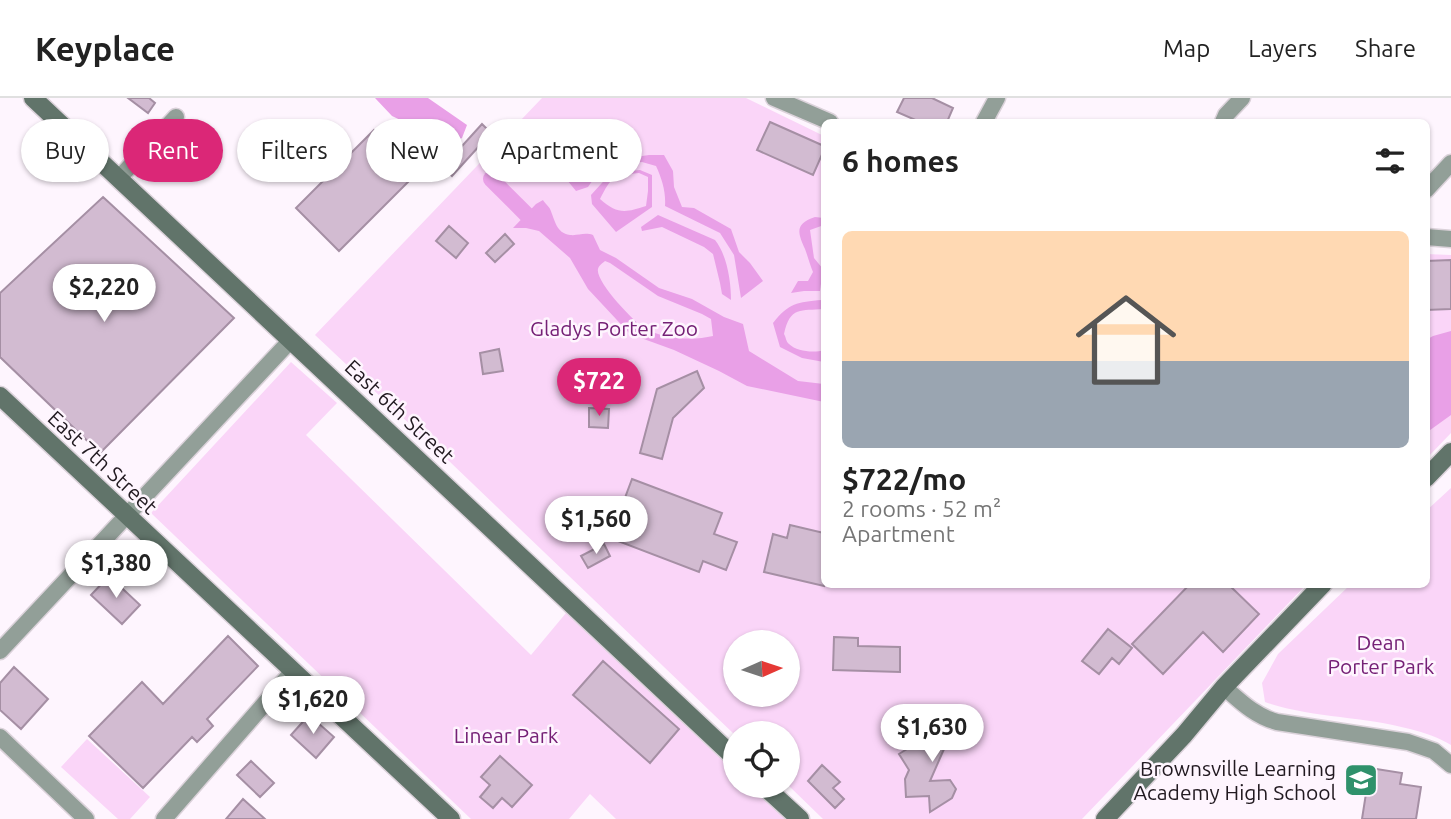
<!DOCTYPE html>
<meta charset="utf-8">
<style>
:root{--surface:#fff;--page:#f6f6f6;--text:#222;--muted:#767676;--line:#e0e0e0;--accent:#db2777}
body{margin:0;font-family:Ubuntu,sans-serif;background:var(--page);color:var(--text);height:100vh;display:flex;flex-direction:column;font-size:26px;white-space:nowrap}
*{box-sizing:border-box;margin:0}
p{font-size:23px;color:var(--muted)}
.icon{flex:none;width:38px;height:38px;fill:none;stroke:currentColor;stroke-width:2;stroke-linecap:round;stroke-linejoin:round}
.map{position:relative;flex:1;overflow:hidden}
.panel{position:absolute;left:821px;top:21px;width:609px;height:469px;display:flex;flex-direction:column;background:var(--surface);border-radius:10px;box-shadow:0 2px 5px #0004}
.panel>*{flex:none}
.guide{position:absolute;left:21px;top:21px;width:665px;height:63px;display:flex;gap:14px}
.needle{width:46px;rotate:87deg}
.buttons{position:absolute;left:723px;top:532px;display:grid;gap:14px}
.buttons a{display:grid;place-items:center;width:77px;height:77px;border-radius:50%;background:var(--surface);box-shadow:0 2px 5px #0004;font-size:35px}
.price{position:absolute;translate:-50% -60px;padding:0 16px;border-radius:24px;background:#fff;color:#222;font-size:23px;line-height:46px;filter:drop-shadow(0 2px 4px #0008)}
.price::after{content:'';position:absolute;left:50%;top:42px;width:21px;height:16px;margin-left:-10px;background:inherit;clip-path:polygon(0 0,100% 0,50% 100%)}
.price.selected{background:var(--accent);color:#fff}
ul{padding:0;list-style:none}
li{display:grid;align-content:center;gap:14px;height:371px;padding:0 21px}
li span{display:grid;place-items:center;height:217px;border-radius:10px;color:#555}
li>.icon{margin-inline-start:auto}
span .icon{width:126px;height:126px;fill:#fffc;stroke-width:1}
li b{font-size:30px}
h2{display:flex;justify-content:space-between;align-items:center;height:84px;padding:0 21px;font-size:30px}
.pill{padding:0 24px;border-radius:32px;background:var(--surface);box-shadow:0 2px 5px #0004;font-size:24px;line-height:63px}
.pill.selected{background:var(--accent);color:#fff}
header{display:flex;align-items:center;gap:42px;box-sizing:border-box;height:98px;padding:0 35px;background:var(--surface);border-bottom:2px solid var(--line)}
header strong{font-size:33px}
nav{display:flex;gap:38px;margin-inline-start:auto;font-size:24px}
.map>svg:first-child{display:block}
.green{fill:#fad5f8;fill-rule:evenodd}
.water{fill:#e9a0e7;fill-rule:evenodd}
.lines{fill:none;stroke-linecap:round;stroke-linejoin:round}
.canal{stroke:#e9a0e7;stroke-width:16}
.building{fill:#d2bbd1;stroke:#a58fa4;stroke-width:2}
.street-casing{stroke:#dbd2da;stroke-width:19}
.secondary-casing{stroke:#dbd2da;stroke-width:21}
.street{stroke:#929f98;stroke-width:16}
.secondary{stroke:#61746a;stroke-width:18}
.labels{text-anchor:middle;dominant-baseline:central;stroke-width:5;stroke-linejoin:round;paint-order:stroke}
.park-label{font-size:21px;fill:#752176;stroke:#fef5fe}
.street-label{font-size:21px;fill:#211920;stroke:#fef5fe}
.poi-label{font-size:21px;fill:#211920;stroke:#fef5fe;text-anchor:end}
</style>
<header>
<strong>Keyplace</strong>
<nav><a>Map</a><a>Layers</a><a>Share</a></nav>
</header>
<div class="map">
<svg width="1451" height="721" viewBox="0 0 1451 721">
<rect width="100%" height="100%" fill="#fef5fe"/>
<path class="green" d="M542,0h204l78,38v448l482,1 -224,234h-259l-35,-34v-52h-53v2l-286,-274 -134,-126zM735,544h53v53h-53z
M1426,156l25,1v178l-25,26z
M291,264l46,41 -31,32 225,220 35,-42 169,159v14h14l36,33h-169l-26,-25 -21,25h-98l-320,-306z
M1451,390v257c-13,-8 -26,-12 -41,-16 -47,-13 -98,-11 -145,-27l-3,-19 16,-29 72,-69 76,-1v-73z
M87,641l63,58 -20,22h-12l-57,-52z"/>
<path class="water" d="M375,0h53l39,27 -5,13 -11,6 -59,-28z
M649,57h15l9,16 1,16 8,20 12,1 37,21 8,23 11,11 13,18 -22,17 -7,-43 -14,-22 -55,-27c1,-14 -3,-27 -9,-40l-14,-4 -30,4 -13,5 -11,16 -12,4 -9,-11 -1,-15 10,-5h38z
M640,72l12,5v32l-36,25 -24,-28 -1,-9 20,-22zM639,75l9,4v14l-2,15c-21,7 -29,8 -46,-7 12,-23 12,-23 39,-26z
M543,102c1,2 6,7 7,9 5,11 6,24 20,26 8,1 14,-3 23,0l7,15 16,8 43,30 33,11 32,18 19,7 6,27 49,30 26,3v18l-77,-16 -28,-15 -45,-21 -44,-16 -42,-45 -18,-31 -31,-27 -13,-3h-13l23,-24zM605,163l5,2 48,33 44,18 9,5 2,17c-21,5 -50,3 -69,-8 -10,-6 -49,-47 -46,-59 1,-4 5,-6 7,-8z
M658,117l57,25c12,15 16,41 16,60l-9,-6 -2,-11 -7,-29 -9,-7 -42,-20 -20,4 -1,-4z
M815,119l9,1v7l-14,5 4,28 9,11 -3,22h-16l-13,2 7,-12h10l5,-9c-3,-7 -5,-15 -8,-23 -7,-16 -11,-25 10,-32z
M822,202h2v9c-23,2 -34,-3 -40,25 2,3 2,8 5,10 8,8 26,9 35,6v12l-22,-4 -22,-11 -7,-24c16,-20 24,-21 49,-23z
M1451,233v84l-25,18v-93l7,-4z"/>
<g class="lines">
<path class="canal" d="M491,81l35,35"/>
</g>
<path class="building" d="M128,0h21l6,5 -7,10z
M904,0h28l21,10 -6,14h-27l-23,-10z
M770,24l54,24v4l-11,25 -56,-25z
M482,26l9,9 -39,43 -9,-9z
M374,32l11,12 6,-6 15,15 -6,6 17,16 -78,78 -43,-43z
M282,36l17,16 -15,17 -17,-16z
M103,99l131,121 -134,135 -100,-96v-64z
M449,128l19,17 -12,15 -20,-17z
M505,136l9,10 -19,18 -9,-9z
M1451,162v49l-25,1v-49z
M499,251l4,22 -20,3 -3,-21z
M697,273l7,17 -31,30 -11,41 -22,-6 17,-64z
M589,310l20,1 -1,19 -19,-1z
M632,381l90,34 -8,21 23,8 -11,28 -23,-9 -4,11 -89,-34z
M790,427l34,8v53l-60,-14 9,-38 14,4z
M604,446l6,12 -22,12 -7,-12z
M109,478l31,29 -18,19 -31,-29z
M1190,486h38l31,30 -36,38 -20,-20 -40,42 -31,-30z
M1108,531l24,19 -13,16 -7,-6 -13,16 -17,-13z
M228,538l30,30 -51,53 6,7 -16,16 -5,-5 -49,51 -54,-52 53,-54 21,22z
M834,539l24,1v8l42,1v25l-67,-2z
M603,563l76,68 -29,34 -77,-68z
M14,569l34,32 -27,30 -21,-19v-27z
M309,617l25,22 -18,21 -25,-23z
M948,622l27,12 -31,17 -14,32 20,-1 6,9 -4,9 -22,14 -1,-16 -23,1 -1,-18 4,-9 -10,-16 32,-20v-4z
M500,658l32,29 -20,22 -10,-9 -9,10 -13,-11 10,-12 -9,-8z
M251,663l23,22 -14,14 -23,-22z
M822,667l18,17 -7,6 11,11 -9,9 -27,-27z
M1370,670l32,5 -2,11 21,3 -5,32h-54z
M243,701l22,20h-39z"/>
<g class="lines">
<g class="street-casing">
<path id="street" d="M774,0l56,24
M984,24l13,-24
M1223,24l3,-7 16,-17
M119,80l57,-61
M1426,92l25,-27
M1426,139l25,2
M0,553l291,-311
M1224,589c17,15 31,29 53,35l131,20 26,9 17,14
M0,639l86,82
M164,721l129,-148"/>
</g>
<g class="secondary-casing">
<path id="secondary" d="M33,0l702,660
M0,298l451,423
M1426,380l25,-26
M764,688l36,33
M1105,721l79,-84 40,-48 99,-103"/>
</g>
<use href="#street" class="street"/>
<use href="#secondary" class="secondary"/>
</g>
<defs>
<g id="school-square" transform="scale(1.75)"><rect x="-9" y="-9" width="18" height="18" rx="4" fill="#2f916b" stroke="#fef5fe"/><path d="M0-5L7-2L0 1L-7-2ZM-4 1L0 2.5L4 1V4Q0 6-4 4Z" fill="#fff"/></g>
</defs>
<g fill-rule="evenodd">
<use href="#school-square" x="1361" y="682"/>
</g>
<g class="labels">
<g class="park-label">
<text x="614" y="230">Gladys Porter Zoo</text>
<text x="1381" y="544">Dean<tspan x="1381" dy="24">Porter Park</tspan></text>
<text x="506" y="637">Linear Park</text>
</g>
<g class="street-label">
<text transform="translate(400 313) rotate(43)">East 6th Street</text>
<text transform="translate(103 364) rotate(43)">East 7th Street</text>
</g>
<g class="poi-label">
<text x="1336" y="670">Brownsville Learning<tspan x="1336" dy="24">Academy High School</tspan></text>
</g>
</g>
</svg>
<div class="buttons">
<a><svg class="needle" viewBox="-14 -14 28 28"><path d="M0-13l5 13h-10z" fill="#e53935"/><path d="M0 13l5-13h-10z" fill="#767676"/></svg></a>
<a><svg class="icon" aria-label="locate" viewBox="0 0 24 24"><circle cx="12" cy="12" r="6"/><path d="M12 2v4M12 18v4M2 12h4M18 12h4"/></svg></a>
</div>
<b class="price" style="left:104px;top:226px">$2,220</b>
<b class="price selected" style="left:599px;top:320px">$722</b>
<b class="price" style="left:596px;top:458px">$1,560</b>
<b class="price" style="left:116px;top:502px">$1,380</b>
<b class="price" style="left:313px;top:638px">$1,620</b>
<b class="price" style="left:932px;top:666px">$1,630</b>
<div class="guide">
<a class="pill">Buy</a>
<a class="pill selected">Rent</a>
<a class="pill">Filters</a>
<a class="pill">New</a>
<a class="pill">Apartment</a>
</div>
<section class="panel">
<h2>6 homes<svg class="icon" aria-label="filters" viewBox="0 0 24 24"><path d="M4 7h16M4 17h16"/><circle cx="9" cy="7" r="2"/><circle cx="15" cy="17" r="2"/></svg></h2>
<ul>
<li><span style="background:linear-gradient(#ffd9b3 60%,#9aa5b1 0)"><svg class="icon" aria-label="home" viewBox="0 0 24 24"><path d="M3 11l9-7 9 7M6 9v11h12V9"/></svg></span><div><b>$722/mo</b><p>2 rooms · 52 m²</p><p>Apartment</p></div></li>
</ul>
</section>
</div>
